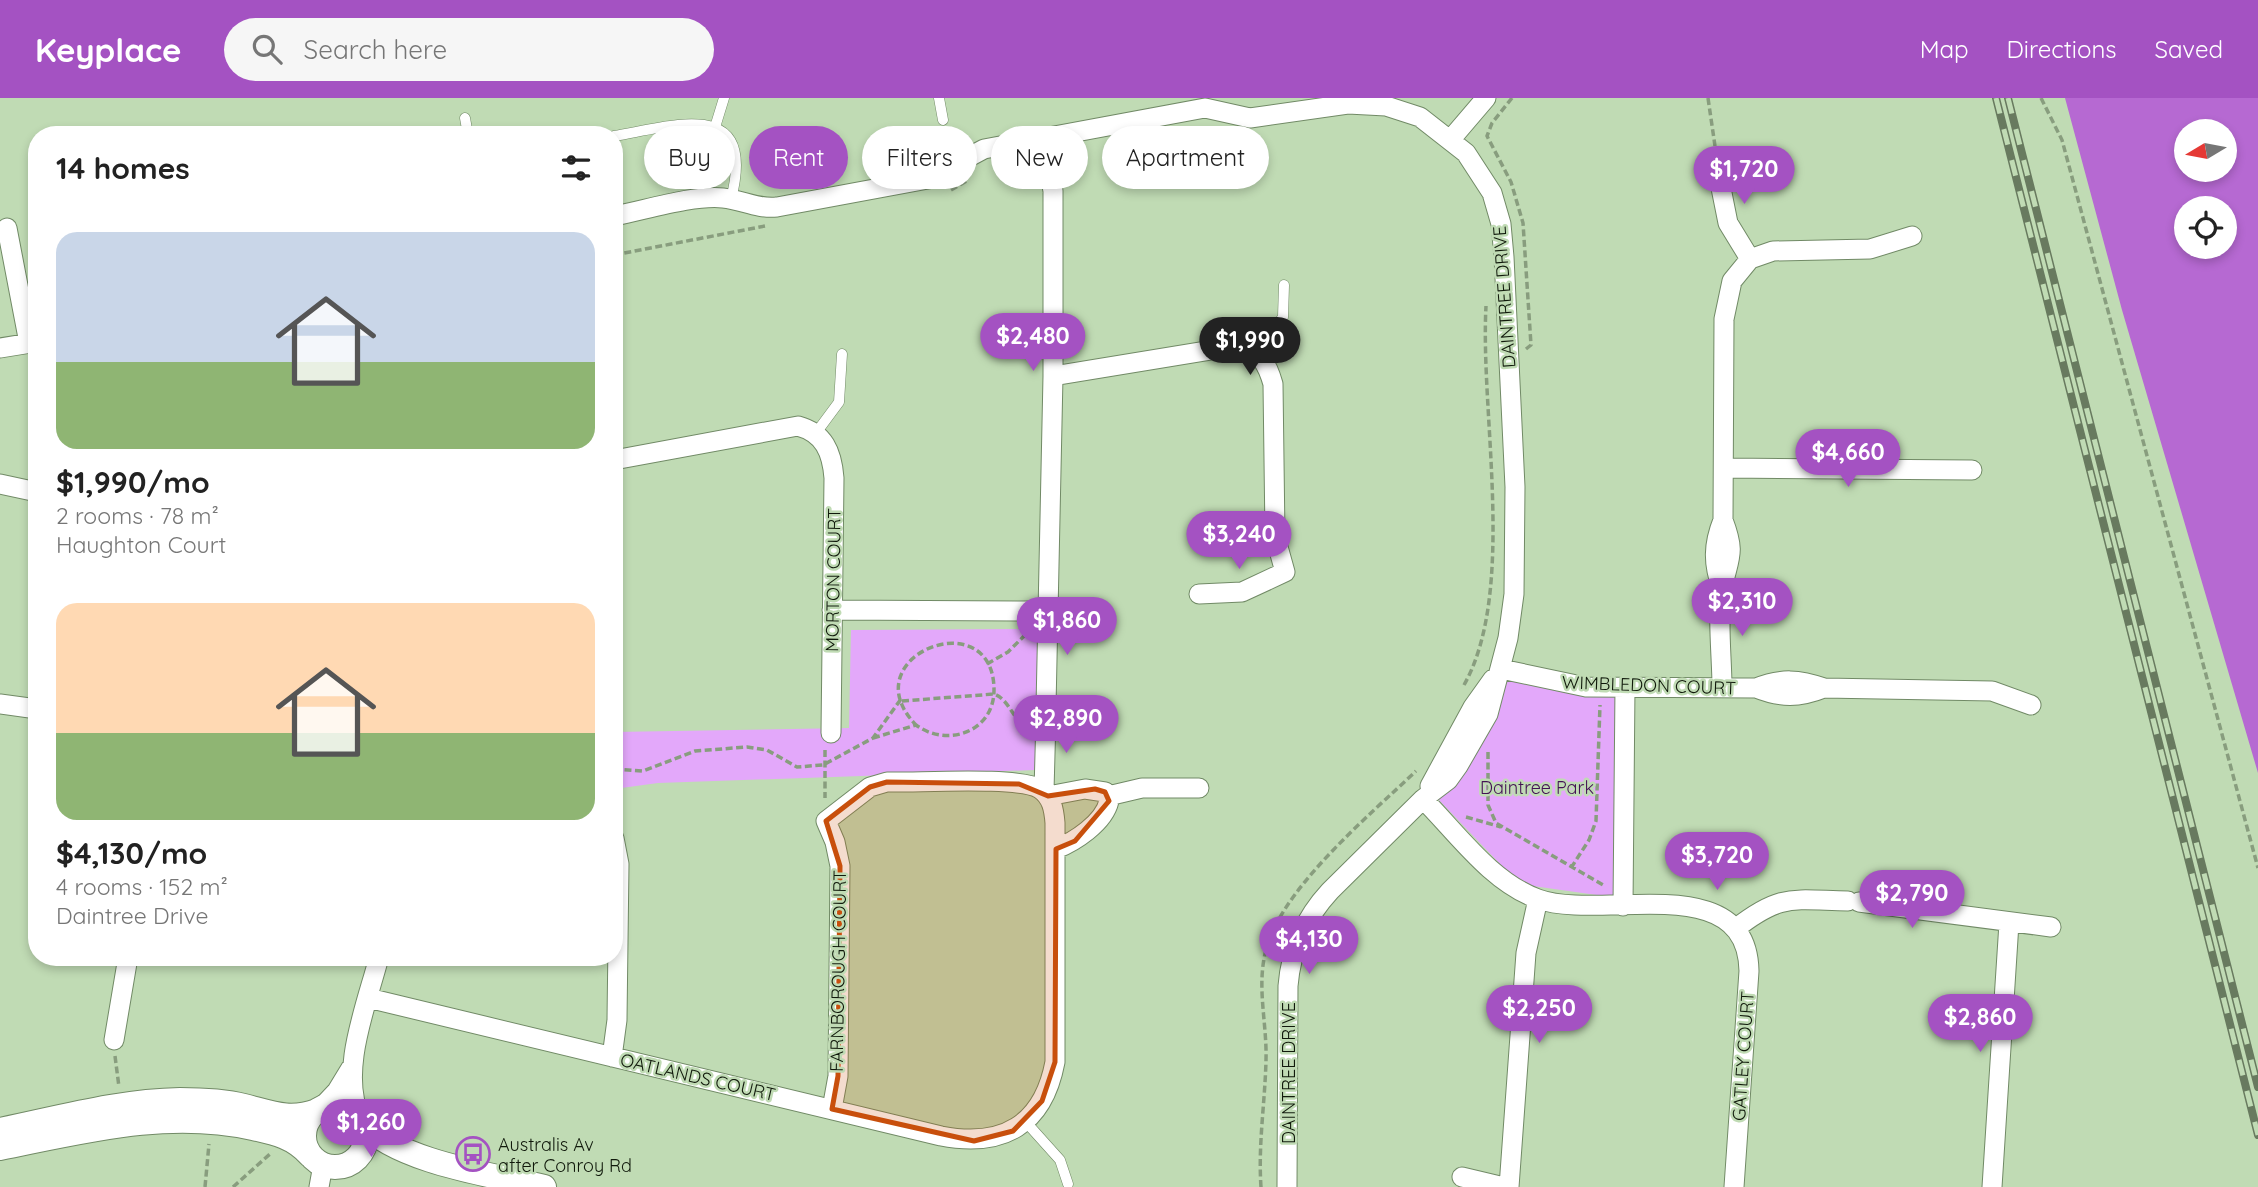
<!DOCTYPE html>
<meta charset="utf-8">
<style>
:root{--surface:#fff;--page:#f6f6f6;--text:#222;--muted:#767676;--accent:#a452c2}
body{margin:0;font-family:Quicksand,sans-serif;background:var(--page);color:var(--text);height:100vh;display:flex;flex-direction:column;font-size:26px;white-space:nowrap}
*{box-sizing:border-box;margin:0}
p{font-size:23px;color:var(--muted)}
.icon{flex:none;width:38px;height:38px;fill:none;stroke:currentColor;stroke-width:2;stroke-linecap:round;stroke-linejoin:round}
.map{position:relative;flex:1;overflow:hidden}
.side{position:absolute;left:28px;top:28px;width:595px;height:840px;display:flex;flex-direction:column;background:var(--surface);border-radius:28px;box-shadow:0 4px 10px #0003}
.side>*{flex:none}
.banner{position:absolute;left:644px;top:28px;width:665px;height:63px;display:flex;gap:14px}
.needle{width:46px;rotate:260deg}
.controls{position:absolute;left:2174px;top:21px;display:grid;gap:14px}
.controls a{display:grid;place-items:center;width:63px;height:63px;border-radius:50%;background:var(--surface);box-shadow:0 4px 10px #0003;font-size:35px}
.price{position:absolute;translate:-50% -60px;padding:0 16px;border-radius:24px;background:var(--accent);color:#fff;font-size:23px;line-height:46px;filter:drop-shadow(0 2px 4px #0008)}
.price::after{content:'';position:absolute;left:50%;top:42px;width:21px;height:16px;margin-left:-10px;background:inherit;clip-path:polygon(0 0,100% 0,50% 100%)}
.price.active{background:#222;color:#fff}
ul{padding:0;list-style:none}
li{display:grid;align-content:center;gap:14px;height:371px;padding:0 28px}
li span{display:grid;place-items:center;height:217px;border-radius:21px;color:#555}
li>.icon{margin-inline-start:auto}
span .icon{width:126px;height:126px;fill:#fffc;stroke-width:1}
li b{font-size:30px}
h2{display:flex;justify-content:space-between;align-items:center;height:84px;padding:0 28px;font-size:30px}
.pill{padding:0 24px;border-radius:32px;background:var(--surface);box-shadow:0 4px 10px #0003;font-size:24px;line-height:63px}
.pill.active{background:var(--accent);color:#fff}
header{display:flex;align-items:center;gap:42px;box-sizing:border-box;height:98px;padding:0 35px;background:var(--accent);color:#fff}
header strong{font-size:33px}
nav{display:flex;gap:38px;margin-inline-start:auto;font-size:24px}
.search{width:490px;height:63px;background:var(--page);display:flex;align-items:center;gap:18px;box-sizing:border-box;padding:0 24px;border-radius:38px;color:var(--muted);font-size:26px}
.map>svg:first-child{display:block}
.green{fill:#e3a8fa}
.forest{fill:#b669d2;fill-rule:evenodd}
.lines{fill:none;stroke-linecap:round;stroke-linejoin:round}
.service-casing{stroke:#718a66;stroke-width:11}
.minor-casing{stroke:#718a66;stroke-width:21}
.tertiary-casing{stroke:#718a66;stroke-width:26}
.path{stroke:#889d7e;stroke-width:3.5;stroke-dasharray:7 3.5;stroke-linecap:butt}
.service{stroke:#fff;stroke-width:10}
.minor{stroke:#fff;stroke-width:19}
.tertiary{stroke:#fff;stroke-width:24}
.rail-casing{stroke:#687a5f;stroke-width:8}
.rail{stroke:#c0dbb4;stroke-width:5;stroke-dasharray:16;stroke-linecap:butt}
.marked{fill:#c84f0c;fill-opacity:0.2;stroke:#c84f0c;stroke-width:5;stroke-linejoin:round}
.labels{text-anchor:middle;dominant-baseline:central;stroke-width:5;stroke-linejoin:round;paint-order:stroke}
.street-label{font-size:18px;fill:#10190b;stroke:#c0dbb4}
.park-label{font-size:18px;fill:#441255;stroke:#c0dbb4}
.poi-label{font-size:18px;fill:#10190b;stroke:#c0dbb4;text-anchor:start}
</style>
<header>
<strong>Keyplace</strong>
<div class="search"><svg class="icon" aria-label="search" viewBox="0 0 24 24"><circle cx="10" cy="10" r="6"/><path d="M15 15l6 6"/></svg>Search here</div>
<nav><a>Map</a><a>Directions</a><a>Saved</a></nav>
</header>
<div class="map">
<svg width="2258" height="1089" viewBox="0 0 2258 1089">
<rect width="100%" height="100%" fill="#c0dbb4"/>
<path class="green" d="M1041,531l-6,141 -377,13 -44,6v-57l235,-4 2,-98z
M1508,580l108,18 2,202 -99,-14 -81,-85z"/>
<path class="forest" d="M2065,0h193v675l-136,-463zM2186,33h38v39h-38zM2186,110h38v39h-38z"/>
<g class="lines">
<g class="service-casing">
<path id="service" d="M939,0l4,22
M465,20l3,17
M716,26l8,-26
M614,38c64,-11 143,-38 117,63
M1257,255l26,-36 1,-32
M816,335l23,-31 3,-48
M1025,1023l35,39 8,24"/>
</g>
<g class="minor-casing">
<path id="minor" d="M1043,40l10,53v185l-7,331
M1451,41l35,-41
M1716,65l12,60 22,36
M614,118c32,-6 78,-21 109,-18 20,2 33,11 54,9l151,-28 56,-30 221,-41 45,10 98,-14 38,2 34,11 46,36 26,40 9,31 3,33 11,230 -1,107 -6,44 -20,76 -30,52 -10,14 -25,19 -93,92c-25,27 -39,57 -42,95l-1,201
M7,130l22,115
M0,250l37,-6
M1053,278l189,-31c19,9 25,18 31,39l2,152 10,36 -43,20 -43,2
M614,362l184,-34c26,7 34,26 36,52l-3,255
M1724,370l248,2
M0,386l37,8
M1722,491c-9,-26 -9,-44 1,-69
M832,512l199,1 19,-6
M1501,571l85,18 170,1c25,10 43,10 68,0
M1722,589c0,-29 -5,-70 0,-98 7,-33 14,-35 1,-69l1,-201 8,-38 18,-22 23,-8 97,-2 42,-13
M1756,590c25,-10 43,-9 68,0l168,3 39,14
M0,606l37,5
M1430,688l43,-79 20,-28
M1044,693l2,-74
M1048,698l37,-7 20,3 4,9c-5,22 -35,41 -53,48
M1108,698l34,-8h57
M1423,701c34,34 68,83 115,100 63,23 209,-32 211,72l-15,216
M1859,804l192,25
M1623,808l2,-219
M1735,831c46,-36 57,-29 113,-28
M368,900l573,138c62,12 102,-11 114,-74v-239c-1,-13 -3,-26 -15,-34 -20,-13 -124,-6 -153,-7l-17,5 -44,34 9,21 5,24 -2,210 -6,33
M114,942l14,-83
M612,959l5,-37 2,-156 -5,-26
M321,1010l16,-17 14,-23
M361,1021c-23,-46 6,-115 18,-162
M1462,1079l42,10
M319,1089l4,-22
M1509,1089l17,-234 12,-54
M1992,1089l17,-264"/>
</g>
<g class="tertiary-casing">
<path id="tertiary" d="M304 1038a31 31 0 1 1 62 0a31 31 0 1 1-62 0Z
M363,1025c35,39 130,52 181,64
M0,1032c59,-12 119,-29 180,-30 21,0 44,1 64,6 28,7 45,15 73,5
M0,1050c85,-17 167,-39 253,-20 23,5 41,9 57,27"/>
</g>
<path class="path" d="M1512,0l-20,25 -5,13 24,46 12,41 8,122 -5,4
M1708,0l7,48
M2041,0l21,42 196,728
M951,92l17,-10
M614,157l151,-29
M987,566l21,-12 21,-21
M1464,587c53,-94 16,-271 22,-379
M902,603l92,-7c16,6 18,26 34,33
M873,640l43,-13c31,23 78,7 78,-35 0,-90 -145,-34 -78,35
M825,652v48
M1488,654v53l8,18 109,63
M614,671l29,2 52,-20 52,-4 20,3 30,17 26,-2 50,-27 28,-39
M1466,719l35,10
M1571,770l18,-28 7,-19 4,-116
M115,958l4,31
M205,1089l4,-43
M233,1089l37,-33
M1261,1089c-3,-43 4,-84 5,-127 1,-36 -9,-71 -1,-106 13,-63 105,-139 151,-183"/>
<use href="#service" class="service"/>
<use href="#minor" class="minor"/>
<use href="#tertiary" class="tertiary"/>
<g class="rail-casing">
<path id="rail" d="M1996,0l262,1037
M2008,0l250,989"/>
</g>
<use href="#rail" class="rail"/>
</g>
<path class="marked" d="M887,684l132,2 29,12 47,-7 10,3 4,9 -34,40 -19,8 -1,213 -13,39 -29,30 -39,10 -142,-32 6,-33 2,-210 -14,-45 44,-34z"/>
<defs>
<g id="bus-ring" transform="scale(1.75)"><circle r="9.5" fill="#c0dbb4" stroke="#a452c2" stroke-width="1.5"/><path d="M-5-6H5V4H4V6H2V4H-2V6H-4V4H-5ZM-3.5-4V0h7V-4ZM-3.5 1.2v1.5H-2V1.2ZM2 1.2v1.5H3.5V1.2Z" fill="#a452c2"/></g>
</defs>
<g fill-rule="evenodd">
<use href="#bus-ring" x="473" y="1056"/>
</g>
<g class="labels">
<g class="street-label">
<text transform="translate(1504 199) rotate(-94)">DAINTREE DRIVE</text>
<text transform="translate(833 482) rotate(-89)">MORTON COURT</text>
<text transform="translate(1649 587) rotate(2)">WIMBLEDON COURT</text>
<text transform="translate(838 873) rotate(-89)">FARNBOROUGH COURT</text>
<text transform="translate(1743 958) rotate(-86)">GATLEY COURT</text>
<text transform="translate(1288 975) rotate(-90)">DAINTREE DRIVE</text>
<text transform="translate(698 979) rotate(13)">OATLANDS COURT</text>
</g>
<g class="park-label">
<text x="1537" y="689">Daintree Park</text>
</g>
<g class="poi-label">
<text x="498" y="1046">Australis Av<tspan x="498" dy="21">after Conroy Rd</tspan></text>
</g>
</g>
</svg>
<div class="controls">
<a><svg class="needle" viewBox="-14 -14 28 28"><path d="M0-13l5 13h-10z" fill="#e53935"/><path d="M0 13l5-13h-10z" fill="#767676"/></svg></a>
<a><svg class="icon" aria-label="locate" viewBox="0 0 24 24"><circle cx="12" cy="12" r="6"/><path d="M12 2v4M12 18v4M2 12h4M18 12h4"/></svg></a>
</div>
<b class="price" style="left:1744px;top:108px">$1,720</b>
<b class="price" style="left:1033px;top:275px">$2,480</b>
<b class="price active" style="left:1250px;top:279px">$1,990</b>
<b class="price" style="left:1848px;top:391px">$4,660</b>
<b class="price" style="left:1239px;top:473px">$3,240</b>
<b class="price" style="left:1742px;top:540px">$2,310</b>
<b class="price" style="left:1067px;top:559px">$1,860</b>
<b class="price" style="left:1066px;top:657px">$2,890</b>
<b class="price" style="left:1717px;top:794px">$3,720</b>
<b class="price" style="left:1912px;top:832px">$2,790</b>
<b class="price" style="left:1309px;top:878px">$4,130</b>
<b class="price" style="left:1539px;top:947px">$2,250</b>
<b class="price" style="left:1980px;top:956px">$2,860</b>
<b class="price" style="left:371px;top:1061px">$1,260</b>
<div class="banner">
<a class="pill">Buy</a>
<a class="pill active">Rent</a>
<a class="pill">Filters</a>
<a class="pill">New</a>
<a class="pill">Apartment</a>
</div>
<section class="side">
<h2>14 homes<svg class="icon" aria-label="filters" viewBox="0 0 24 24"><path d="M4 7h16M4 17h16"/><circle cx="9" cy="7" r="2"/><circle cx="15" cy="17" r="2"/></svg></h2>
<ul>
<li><span style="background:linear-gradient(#c9d6e8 60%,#8fb573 0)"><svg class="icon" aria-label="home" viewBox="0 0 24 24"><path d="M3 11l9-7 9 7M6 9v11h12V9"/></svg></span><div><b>$1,990/mo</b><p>2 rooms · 78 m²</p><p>Haughton Court</p></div></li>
<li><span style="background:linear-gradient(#ffd9b3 60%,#8fb573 0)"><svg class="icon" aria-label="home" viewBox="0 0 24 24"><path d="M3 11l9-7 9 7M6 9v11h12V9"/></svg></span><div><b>$4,130/mo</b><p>4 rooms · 152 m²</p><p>Daintree Drive</p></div></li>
</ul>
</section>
</div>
